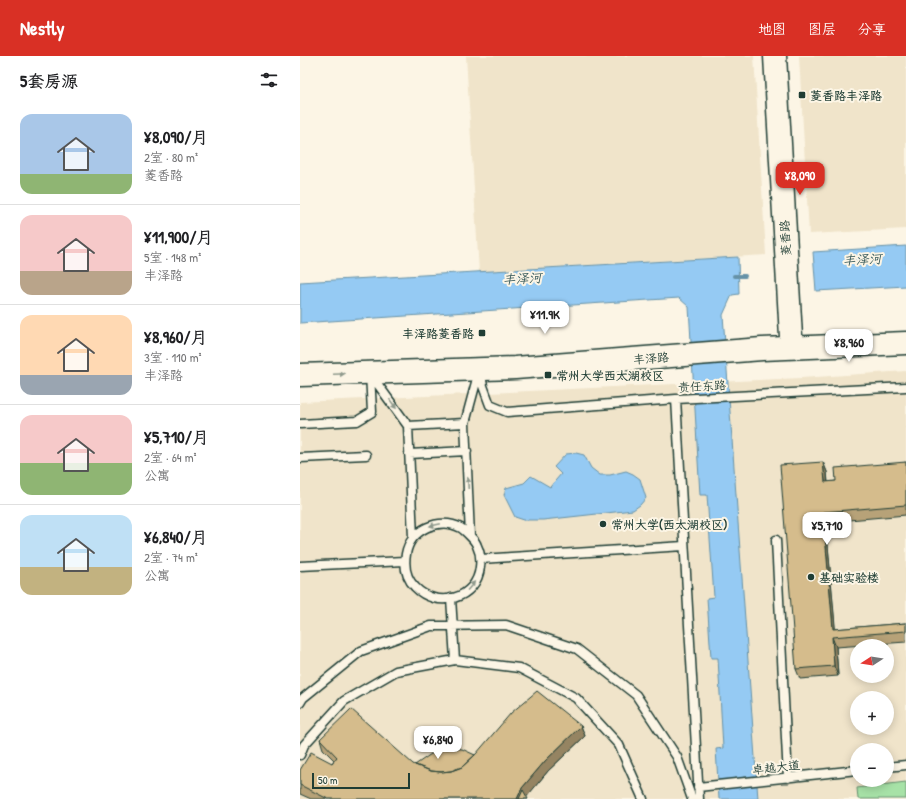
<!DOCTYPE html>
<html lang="zh">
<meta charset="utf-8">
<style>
:root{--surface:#fff;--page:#f2f2f2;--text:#202124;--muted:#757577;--line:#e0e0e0;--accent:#d93025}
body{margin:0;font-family:"Patrick Hand","LXGW WenKai TC",sans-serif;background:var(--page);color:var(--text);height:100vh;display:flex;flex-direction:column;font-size:15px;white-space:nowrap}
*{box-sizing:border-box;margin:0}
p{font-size:13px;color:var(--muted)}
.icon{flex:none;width:22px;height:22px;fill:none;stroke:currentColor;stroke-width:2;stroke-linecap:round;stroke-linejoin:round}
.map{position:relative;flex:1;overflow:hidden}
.sheet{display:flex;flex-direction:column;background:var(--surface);width:300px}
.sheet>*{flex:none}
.needle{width:26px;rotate:258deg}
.fabs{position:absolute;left:550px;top:583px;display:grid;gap:8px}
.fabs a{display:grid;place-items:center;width:44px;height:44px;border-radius:50%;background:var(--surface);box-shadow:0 2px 10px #0003;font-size:20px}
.scale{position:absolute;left:12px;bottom:10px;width:98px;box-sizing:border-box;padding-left:4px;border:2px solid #1f3d34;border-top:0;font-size:11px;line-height:14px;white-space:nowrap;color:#1f3d34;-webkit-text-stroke:3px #fcf5e5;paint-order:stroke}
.price{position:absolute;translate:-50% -34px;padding:0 9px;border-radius:8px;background:#fff;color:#222;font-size:13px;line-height:26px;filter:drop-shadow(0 1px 2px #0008)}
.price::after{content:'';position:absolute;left:50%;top:24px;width:12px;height:9px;margin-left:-6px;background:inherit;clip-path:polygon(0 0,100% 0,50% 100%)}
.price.active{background:var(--accent);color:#fff}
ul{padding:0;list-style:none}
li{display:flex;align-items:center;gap:12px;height:100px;padding:0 20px}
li+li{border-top:1px solid var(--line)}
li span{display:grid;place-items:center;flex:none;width:112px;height:80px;border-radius:12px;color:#555}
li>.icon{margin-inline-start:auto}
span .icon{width:48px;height:48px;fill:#fffc;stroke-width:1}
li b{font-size:17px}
h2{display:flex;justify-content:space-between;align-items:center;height:48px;padding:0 20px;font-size:17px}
header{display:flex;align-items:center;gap:24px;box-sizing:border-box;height:56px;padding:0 20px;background:var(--accent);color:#fff}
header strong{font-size:19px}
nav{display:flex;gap:22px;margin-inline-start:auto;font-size:14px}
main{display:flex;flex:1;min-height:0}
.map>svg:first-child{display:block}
.built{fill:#f0e4ca;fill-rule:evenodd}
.green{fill:#a7e2a7;stroke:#63906e}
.water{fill:#95caf3;stroke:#6692a7}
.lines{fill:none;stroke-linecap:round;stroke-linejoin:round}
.stream{stroke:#6692a7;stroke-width:4}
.lane-casing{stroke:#1f3d34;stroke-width:11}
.secondary-casing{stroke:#1f3d34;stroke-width:25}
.lane{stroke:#fcf5e5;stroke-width:8}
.secondary{stroke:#fcf5e5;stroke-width:22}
.wall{fill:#b7a278;stroke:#1f3d34}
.shaded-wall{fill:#958462;stroke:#1f3d34}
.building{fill:#d5bc8c;stroke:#1f3d34}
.oneway{fill:#8e998c}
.poi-dot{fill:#1f3d34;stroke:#fcf5e5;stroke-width:1.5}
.labels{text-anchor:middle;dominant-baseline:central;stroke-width:4;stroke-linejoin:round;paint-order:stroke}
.poi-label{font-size:12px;font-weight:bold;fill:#1f3d34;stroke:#fcf5e5;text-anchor:start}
.street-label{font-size:12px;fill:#1f3d34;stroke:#fcf5e5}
.water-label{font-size:13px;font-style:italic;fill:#37595a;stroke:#fcf5e5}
</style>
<header>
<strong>Nestly</strong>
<nav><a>地图</a><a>图层</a><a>分享</a></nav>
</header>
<main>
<section class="sheet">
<h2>5套房源<svg class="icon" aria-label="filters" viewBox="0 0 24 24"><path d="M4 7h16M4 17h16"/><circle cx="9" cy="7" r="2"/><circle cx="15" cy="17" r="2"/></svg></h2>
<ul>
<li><span style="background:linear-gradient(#a9c7e8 75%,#8fb573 0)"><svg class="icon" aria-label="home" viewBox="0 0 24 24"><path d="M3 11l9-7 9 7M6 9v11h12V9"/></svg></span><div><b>¥8,090/月</b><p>2室 · 80 m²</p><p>菱香路</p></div></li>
<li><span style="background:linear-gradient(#f6c9c9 70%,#b9a48a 0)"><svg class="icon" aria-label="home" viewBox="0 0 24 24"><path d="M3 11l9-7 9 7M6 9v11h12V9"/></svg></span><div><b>¥11,900/月</b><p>5室 · 148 m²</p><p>丰泽路</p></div></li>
<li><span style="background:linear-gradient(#ffd9b3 75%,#9aa5b1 0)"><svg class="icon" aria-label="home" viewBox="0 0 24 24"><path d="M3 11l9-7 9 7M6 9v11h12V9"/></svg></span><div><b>¥8,960/月</b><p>3室 · 110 m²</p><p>丰泽路</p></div></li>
<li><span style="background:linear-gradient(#f6c9c9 60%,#8fb573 0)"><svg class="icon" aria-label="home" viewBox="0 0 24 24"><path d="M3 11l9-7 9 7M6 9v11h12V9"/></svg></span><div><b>¥5,710/月</b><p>2室 · 64 m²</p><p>公寓</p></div></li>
<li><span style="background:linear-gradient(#bfe0f5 65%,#c2b280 0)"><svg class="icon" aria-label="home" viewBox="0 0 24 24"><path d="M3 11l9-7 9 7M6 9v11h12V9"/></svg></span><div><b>¥6,840/月</b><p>2室 · 74 m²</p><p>公寓</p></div></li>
</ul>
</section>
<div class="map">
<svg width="606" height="743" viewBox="0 0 606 743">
<rect width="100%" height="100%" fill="#fcf5e5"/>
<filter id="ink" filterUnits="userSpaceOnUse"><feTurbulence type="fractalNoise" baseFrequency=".025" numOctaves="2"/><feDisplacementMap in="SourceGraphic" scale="8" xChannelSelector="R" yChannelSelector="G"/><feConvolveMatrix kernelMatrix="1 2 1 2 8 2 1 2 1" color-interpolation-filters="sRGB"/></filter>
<g filter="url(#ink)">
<path class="built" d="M166,0h288l12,199 -287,17z
M499,0h107v173l-97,5z
M606,315v428h-606v-397l501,-24zM557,590h30v30h-30zM557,642h30v30h-30zM557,694h30v30h-30z"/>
<path class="green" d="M606,726v17h-48l-1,-11z"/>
<path class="water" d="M606,190v40l-90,5 -3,-39z
M438,201l1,37 -7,1 -9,20 35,484h-39l-3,-50 7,-1 -5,-90h-7l-4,-60 7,-1 -7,-102h-7l-11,-188 -10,-9 -379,25v-41z
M276,397l8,2 7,13 9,7h10l16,-4 7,3 7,5 6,19 -6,7 -7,5 -90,10h-19l-9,-3 -11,-22 2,-7 18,-5 7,-7 19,11 11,-13 -7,-7 12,-13z"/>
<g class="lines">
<path class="stream" d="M434,220h11"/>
<g class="lane-casing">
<path id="lane" d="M180,314l3,16 7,19 17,7 169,-13 230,-12
M71,319l37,51 5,111
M376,343l23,400
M0,368l57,-3 15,-9 -2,-39
M108,370l57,-3
M109,398l58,-3
M0,402l66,-3
M170,480c-3,-3 -6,-6 -9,-8 -22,-12 -51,2 -55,26 -2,12 0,24 9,33 22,23 62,12 65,-20 1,-7 0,-15 -3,-21 -1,-4 -4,-7 -7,-10l-5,-113 14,-52
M476,484l12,238
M181,503l203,-13
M0,510l105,-5
M151,542l4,62
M0,647l3,-5 58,-47 70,-25 75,-1 71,24 59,46 41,62 15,42
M0,699l4,-10 40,-44 52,-30 59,-11 64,8 57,30 43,47 24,54
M587,711l19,-2
M398,731l159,-17"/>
</g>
<g class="secondary-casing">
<path id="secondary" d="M475,0l16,281 -1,11
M0,319l215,-7 247,-19 144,-6"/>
</g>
<use href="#lane" class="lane"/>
<use href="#secondary" class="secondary"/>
</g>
<path class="wall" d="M523,406l4,10 1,10 8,-1 70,-19v53l-80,7 9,107 71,-6v19l-70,5 2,29 -38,3 -4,-10z
M281,670l4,10 -37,35 -22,26 2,2h-217l-11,-5v-24l32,-7 2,-3 -11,-11 -3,-10 95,26 60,-10z"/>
<path class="shaded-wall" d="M523,406l4,10 1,20 -3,-10z
M523,456l3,10 10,115 -3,-8z
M532,581l4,10 2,29 -4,-10z
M281,670l4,10 -37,35 -23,28h-8l5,-11 23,-27z"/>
<path class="building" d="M523,406l2,20 11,-1 -1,-13 71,-6v43l-83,7 10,117 73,-6v8l-74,6 2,29 -38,3 -16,-204z
M237,635l44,35 -36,35 -23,27 -5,11h-189l-28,-14v-15l11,-18 21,11 5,-6 -17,-18 31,-30 62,55 18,7 10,1 10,-1 11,-4 14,-13 35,-41z
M152,692l10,1 13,6 -13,12 -11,4 -10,1 -10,-1 -16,-6 16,-11 8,-4z
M223,734l5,9h-9z"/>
<defs><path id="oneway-solid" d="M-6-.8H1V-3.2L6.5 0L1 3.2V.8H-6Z"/></defs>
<g class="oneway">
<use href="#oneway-solid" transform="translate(39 318) rotate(-2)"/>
<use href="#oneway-solid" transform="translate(93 348) rotate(54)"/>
<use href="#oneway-solid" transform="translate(168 427) rotate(-93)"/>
<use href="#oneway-solid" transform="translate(135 469) rotate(168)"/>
<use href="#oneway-solid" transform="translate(171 530) rotate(-50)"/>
</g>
</g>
<g class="poi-dot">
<rect x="498" y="35" width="8" height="8" rx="2"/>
<rect x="178" y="273" width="8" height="8" rx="2"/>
<rect x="244" y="315" width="8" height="8" rx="2"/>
<circle cx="303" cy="468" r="4"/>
<circle cx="511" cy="521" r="4"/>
</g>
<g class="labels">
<g class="poi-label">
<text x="510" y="39">菱香路丰泽路</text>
<text x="174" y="277" text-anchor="end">丰泽路菱香路</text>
<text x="256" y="319">常州大学西太湖校区</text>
<text x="311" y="468">常州大学(西太湖校区)</text>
<text x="519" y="521">基础实验楼</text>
</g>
<g class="street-label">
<text transform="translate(485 182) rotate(-93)">菱香路</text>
<text transform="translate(351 302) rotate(-4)">丰泽路</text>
<text transform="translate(402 330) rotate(-3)">责任东路</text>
<text transform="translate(476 711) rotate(-6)">卓越大道</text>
</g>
<g class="water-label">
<text transform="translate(562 203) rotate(-3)">丰泽河</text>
<text transform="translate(222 222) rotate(-3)">丰泽河</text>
</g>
</g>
</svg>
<div class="fabs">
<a><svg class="needle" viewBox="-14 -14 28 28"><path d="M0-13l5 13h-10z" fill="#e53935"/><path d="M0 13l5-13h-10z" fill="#757577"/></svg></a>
<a>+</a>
<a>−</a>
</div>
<div class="scale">50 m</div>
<b class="price active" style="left:500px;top:140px">¥8,090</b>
<b class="price" style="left:245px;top:279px">¥11.9K</b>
<b class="price" style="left:549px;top:307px">¥8,960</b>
<b class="price" style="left:527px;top:490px">¥5,710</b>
<b class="price" style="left:138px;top:704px">¥6,840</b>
</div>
</main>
